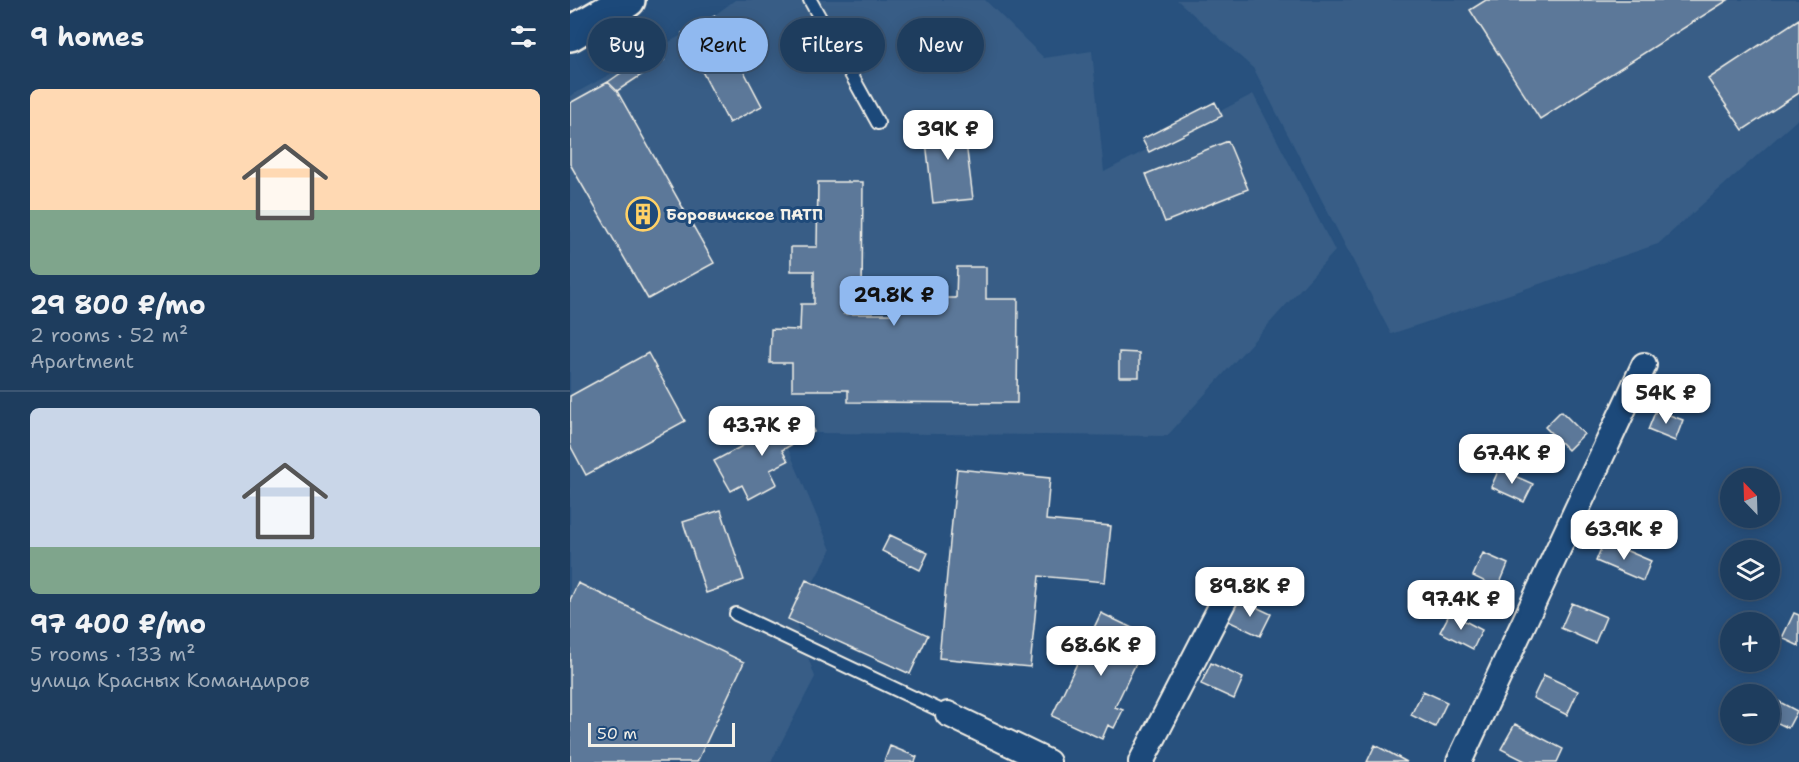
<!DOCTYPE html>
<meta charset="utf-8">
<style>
:root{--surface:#1e3d5e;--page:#264464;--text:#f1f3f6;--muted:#a1aebc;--line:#3c5673;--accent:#90b9f0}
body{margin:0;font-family:"Shantell Sans",sans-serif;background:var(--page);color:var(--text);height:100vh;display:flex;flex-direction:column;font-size:22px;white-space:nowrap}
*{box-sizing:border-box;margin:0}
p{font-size:20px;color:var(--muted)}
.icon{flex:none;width:33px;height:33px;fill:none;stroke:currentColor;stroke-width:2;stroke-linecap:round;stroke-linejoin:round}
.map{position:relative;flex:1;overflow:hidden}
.panel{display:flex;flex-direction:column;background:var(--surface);width:570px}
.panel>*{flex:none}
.top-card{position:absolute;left:18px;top:18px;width:570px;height:54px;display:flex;gap:12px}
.needle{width:39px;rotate:337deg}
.tools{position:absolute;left:1150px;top:468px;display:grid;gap:12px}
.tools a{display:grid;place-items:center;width:60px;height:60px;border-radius:50%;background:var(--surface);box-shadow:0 3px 15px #0003,0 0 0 2px var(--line);font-size:30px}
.scale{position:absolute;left:18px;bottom:15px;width:147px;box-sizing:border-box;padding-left:6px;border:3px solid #f4f1e8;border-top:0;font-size:16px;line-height:21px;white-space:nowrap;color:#f4f1e8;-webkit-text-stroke:4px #1f4a7a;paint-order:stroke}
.price{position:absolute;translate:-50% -51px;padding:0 14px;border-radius:12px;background:#fff;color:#222;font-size:20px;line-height:39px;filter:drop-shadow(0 2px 3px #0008)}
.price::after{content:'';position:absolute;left:50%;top:36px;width:18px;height:14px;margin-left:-9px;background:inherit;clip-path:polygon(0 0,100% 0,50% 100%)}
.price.selected{background:var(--accent);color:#111}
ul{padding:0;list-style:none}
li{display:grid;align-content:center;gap:12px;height:318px;padding:0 30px}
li+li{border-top:2px solid var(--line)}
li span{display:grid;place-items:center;height:186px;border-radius:9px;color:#555}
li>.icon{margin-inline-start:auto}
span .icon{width:108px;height:108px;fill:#fffc;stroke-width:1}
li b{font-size:26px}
h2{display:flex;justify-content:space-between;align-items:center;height:72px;padding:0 30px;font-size:26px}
.pill{padding:0 21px;border-radius:27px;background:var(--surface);box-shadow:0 3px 15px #0003,0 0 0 2px var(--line);font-size:21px;line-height:54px}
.pill.selected{background:var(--accent);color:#111}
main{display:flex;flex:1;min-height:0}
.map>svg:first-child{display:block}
.built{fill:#375d86}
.building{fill:#5b7899;stroke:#f4f1e8;stroke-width:1.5}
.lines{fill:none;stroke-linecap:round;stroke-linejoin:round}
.lane-casing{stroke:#f4f1e8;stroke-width:16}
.street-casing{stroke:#f4f1e8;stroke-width:28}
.primary-casing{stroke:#f4f1e8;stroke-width:38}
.lane{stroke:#1f4a7a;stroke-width:12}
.street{stroke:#1f4a7a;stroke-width:24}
.primary{stroke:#1f4a7a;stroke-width:33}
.labels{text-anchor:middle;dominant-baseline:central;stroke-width:6;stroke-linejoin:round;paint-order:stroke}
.poi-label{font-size:16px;font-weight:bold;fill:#f4f1e8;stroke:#1f4a7a;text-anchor:start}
</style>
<main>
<section class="panel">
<h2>9 homes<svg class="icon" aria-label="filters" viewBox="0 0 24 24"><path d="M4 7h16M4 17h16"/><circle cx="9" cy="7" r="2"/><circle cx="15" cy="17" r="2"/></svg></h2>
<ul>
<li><span style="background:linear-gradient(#ffd9b3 65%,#7fa58c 0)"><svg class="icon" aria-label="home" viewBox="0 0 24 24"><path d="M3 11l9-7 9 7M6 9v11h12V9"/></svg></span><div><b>29 800 ₽/mo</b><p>2 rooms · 52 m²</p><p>Apartment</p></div></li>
<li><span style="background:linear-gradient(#c9d6e8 75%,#7fa58c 0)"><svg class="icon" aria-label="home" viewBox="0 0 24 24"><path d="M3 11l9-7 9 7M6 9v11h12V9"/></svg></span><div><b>97 400 ₽/mo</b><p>5 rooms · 133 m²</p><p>улица Красных Командиров</p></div></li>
</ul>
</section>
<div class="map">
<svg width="1229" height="762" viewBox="0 0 1229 762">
<rect width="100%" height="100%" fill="#28517e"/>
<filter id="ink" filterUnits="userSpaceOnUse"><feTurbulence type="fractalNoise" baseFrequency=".0167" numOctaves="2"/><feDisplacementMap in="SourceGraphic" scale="12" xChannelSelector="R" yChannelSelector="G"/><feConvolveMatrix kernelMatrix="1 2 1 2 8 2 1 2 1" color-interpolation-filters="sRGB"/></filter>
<g filter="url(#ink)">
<path class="built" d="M165,0h250l59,58 48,-7 12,121 149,-78 82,157 -168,185 -350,-3 -38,-6 52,123 -37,67 21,60 -44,85h-201v-666l134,-73z
M607,0h622v118l-141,126 -267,90 -137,-265z"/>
<path class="building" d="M916,0h242l-188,119 -70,-109z
M145,16l47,90 -33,17 -47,-90z
M1229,19v74l-56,37 -35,-51z
M87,48l7,12 -47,31 -9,-9z
M38,82l9,9 97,172 -66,36 -78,-135v-61z
M645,102l7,14 -73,36 -7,-13z
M393,119l10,80 -40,4 -9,-79z
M658,141l20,48 -83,33 -19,-48z
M248,182h45l-1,112 -18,20h48l1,-16h63l1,-31h29v32h32l-1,104 -169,-1v-12h-56v-27h-22l1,-34 29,1 1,-26h13v-33h-23v-24h26z
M549,352l20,1v24h-20z
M78,353l37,68 -99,54 -16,-30v-49z
M1086,410l27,10 -8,21 -27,-11z
M991,411l23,23 -16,16 -23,-23z
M234,413l10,19 -32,18 6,11 -18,9 7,14 -28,15 -7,-14 -11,6 -17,-30z
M387,469l93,9 -4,42 65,6 -6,56 -66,-6 -9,91 -91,-9z
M929,469l34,15 -9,18 -33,-15z
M151,510l23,70 -38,13 -23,-71z
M320,535l38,18 -8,17 -38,-19z
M1034,541l47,20 -8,20 -47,-20z
M913,553l25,11 -10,24 -25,-12z
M236,580l122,55 -18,39 -122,-55z
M8,583l166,79 -47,100h-127v-162z
M669,599l32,15 -11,22 -32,-15z
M1002,603l34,14 -11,26 -34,-15z
M531,613l48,23 -34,71 8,3 -9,18 -6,-3 -6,14 -50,-23z
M880,613l32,17 -9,19 -33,-17z
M1224,613l5,2v31l-17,-8z
M641,663l32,15 -9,21 -33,-15z
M974,675l34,16 -11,24 -34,-17z
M853,691l24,11 -12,25 -24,-12z
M1202,698l25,13 -9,17 -18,-9z
M945,724l48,25 -6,13h-30l-26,-13z
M805,745l32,17h-40z
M320,746l27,11 -2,5h-31z"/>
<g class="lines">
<g class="lane-casing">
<path id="lane" d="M240,0l68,123
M166,614l212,100"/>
</g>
<g class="street-casing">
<path id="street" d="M378,714l100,48
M571,762l90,-175
M889,762l185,-397"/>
</g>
<g class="primary-casing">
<path id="primary" d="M0,34l58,-34"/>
</g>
<use href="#lane" class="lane"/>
<use href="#street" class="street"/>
<use href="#primary" class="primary"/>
</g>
</g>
<defs>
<g id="building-ring" transform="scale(1.725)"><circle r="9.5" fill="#1f4a7a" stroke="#ffd166" stroke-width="1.5"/><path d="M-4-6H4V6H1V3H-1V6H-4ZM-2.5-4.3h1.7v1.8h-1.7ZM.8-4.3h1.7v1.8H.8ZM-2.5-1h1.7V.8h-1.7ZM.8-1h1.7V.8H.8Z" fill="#ffd166"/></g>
</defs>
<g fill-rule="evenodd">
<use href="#building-ring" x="73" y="214"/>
</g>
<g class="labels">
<g class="poi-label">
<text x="96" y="214">Боровичское ПАТП</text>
</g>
</g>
</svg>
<div class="tools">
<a><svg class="needle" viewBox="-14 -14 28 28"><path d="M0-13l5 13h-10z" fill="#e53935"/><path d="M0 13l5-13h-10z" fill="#a1aebc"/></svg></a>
<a><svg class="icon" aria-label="layers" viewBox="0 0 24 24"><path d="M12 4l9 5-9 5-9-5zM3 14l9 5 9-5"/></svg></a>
<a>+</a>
<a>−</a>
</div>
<div class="scale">50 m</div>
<b class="price" style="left:378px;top:161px">39K ₽</b>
<b class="price selected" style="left:324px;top:327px">29.8K ₽</b>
<b class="price" style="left:1096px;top:425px">54K ₽</b>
<b class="price" style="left:192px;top:457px">43.7K ₽</b>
<b class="price" style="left:942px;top:485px">67.4K ₽</b>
<b class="price" style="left:1054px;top:561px">63.9K ₽</b>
<b class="price" style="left:680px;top:618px">89.8K ₽</b>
<b class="price" style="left:891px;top:631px">97.4K ₽</b>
<b class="price" style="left:531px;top:677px">68.6K ₽</b>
<div class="top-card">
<a class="pill">Buy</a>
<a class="pill selected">Rent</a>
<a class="pill">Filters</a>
<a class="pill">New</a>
</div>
</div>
</main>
